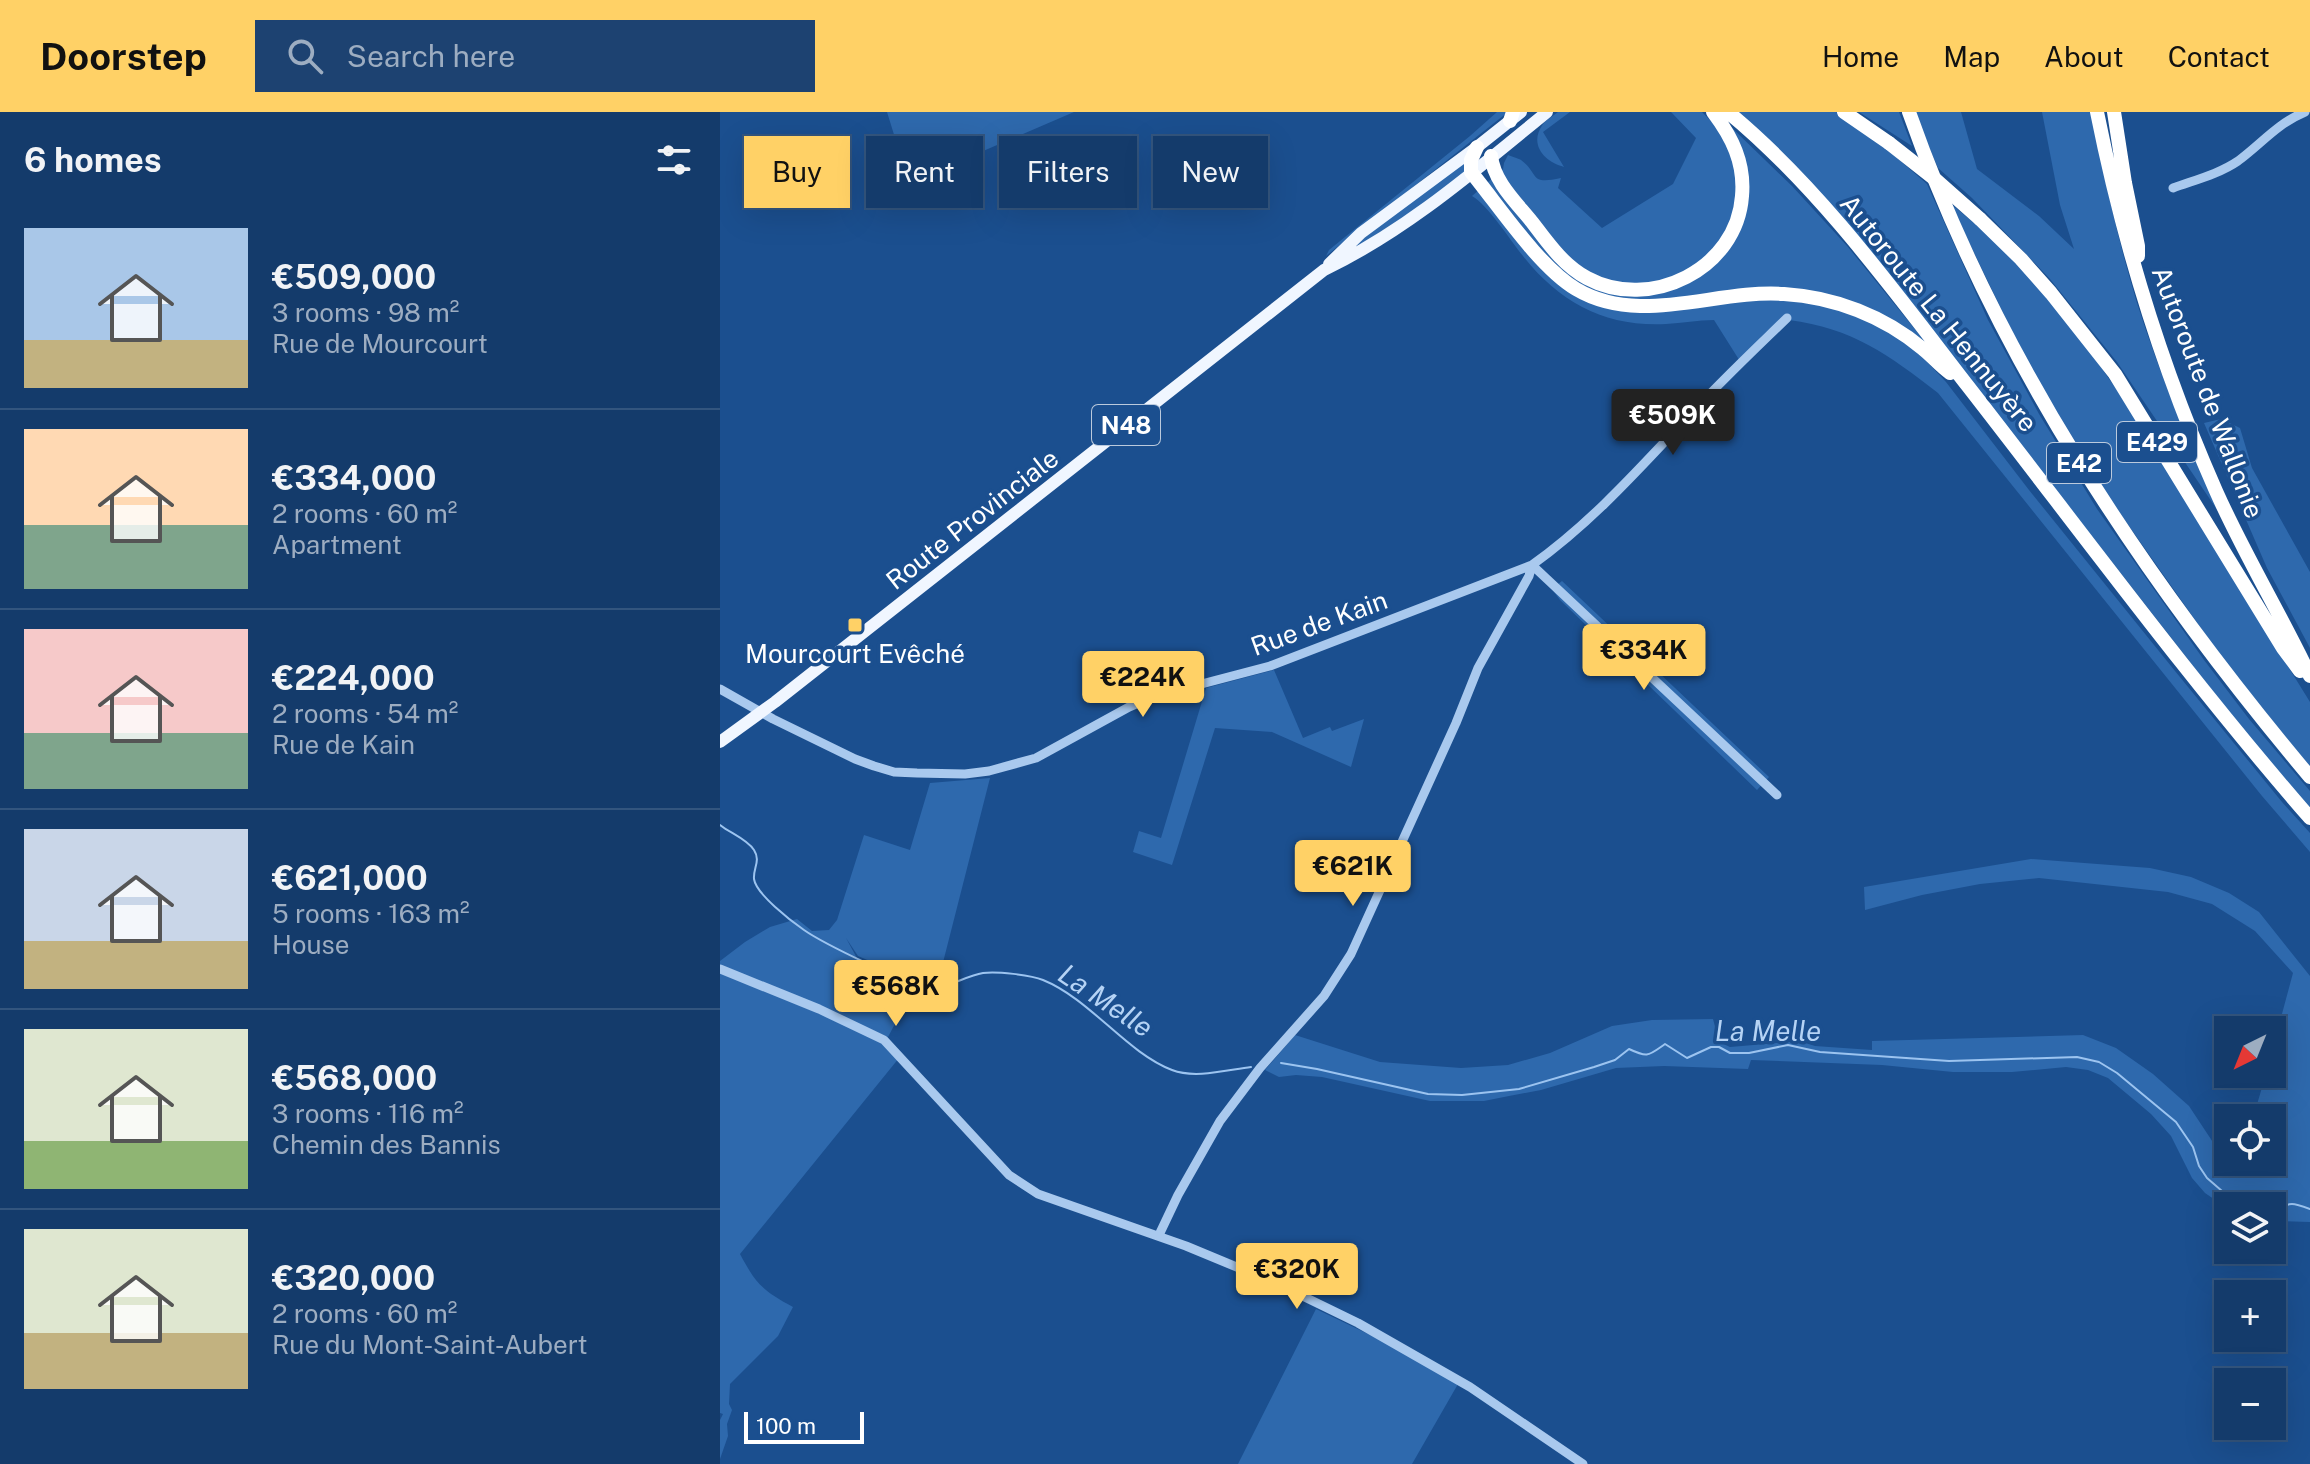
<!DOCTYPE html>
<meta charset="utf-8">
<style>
:root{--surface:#143b6b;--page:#1d4271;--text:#f1f3f6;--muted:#9dadc1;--line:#33557e;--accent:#ffd166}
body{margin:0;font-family:"Public Sans",sans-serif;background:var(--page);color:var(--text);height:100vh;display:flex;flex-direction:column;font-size:30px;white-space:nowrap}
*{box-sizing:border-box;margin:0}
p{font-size:26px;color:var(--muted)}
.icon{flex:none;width:44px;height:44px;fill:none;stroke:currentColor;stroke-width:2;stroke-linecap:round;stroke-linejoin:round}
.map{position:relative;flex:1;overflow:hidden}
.side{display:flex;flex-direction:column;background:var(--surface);width:720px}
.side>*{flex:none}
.hud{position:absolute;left:24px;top:24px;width:760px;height:72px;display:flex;gap:16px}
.needle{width:52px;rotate:223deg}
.buttons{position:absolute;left:1494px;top:904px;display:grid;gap:16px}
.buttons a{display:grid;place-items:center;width:72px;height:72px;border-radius:0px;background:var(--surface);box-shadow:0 8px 32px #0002,0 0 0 2px var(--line);font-size:40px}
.scale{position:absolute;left:24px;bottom:20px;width:120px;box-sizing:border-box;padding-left:8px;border:4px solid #fff;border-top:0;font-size:22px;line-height:28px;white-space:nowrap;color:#fff;-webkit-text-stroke:6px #1b4f8f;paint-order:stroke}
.price{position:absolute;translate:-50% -68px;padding:0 18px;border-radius:8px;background:var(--accent);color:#111;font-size:26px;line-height:52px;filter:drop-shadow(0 2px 4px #0008)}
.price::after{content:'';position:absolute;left:50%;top:48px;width:24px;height:18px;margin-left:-12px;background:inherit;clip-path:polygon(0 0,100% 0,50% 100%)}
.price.active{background:#222;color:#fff}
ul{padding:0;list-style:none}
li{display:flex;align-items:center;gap:24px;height:200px;padding:0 24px}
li+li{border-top:2px solid var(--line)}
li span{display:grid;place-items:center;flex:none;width:224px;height:160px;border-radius:0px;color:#555}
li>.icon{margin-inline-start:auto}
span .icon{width:96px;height:96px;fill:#fffc;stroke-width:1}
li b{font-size:34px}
h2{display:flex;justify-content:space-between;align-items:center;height:96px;padding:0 24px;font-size:34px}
.chip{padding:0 28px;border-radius:0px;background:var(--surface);box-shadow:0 8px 32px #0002,0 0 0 2px var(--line);font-size:28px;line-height:72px}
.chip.active{background:var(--accent);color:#111}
header{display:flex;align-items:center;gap:48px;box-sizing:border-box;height:112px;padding:0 40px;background:var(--accent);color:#111}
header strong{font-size:38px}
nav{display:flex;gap:44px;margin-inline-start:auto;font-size:28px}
.search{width:560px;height:72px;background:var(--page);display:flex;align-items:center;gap:20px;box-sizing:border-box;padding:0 28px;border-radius:0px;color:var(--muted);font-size:30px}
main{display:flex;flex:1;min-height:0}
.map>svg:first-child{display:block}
.green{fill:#2e69ad}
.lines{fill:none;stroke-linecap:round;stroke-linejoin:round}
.stream{stroke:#9cc4f0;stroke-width:2}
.minor{stroke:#a9c9ee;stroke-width:9}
.major{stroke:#f0f6ff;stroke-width:12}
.highway{stroke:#fff;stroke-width:14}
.highway-bridge{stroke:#fff;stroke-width:14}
.poi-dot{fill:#ffd166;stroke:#1b4f8f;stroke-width:3}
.labels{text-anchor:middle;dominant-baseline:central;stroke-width:7;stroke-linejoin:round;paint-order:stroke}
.shield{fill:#1b4f8f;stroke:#bbcadd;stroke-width:2}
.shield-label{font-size:24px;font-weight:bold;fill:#fff}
.street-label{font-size:26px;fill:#fff;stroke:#1b4f8f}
.poi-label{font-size:26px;fill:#fff;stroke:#1b4f8f}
.water-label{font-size:28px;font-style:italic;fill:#b5d3f5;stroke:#1b4f8f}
</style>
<header>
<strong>Doorstep</strong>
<div class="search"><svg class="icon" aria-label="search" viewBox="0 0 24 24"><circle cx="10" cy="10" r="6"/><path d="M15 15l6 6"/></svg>Search here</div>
<nav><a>Home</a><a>Map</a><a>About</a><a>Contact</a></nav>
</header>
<main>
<section class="side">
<h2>6 homes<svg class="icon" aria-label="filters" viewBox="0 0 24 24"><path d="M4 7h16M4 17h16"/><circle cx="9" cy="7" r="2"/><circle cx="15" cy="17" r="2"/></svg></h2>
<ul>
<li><span style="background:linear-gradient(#a9c7e8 70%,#c2b280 0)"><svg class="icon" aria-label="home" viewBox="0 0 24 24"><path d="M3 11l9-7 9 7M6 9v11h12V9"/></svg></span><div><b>€509,000</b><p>3 rooms · 98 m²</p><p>Rue de Mourcourt</p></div></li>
<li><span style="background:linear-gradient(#ffd9b3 60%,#7fa58c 0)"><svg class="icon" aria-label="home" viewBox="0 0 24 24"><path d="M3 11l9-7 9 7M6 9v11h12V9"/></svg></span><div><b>€334,000</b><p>2 rooms · 60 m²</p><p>Apartment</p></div></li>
<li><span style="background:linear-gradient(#f6c9c9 65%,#7fa58c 0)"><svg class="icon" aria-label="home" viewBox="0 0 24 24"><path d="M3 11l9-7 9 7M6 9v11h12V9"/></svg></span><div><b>€224,000</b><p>2 rooms · 54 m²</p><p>Rue de Kain</p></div></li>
<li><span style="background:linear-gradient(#c9d6e8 70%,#c2b280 0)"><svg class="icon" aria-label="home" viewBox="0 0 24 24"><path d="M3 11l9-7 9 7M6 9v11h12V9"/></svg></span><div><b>€621,000</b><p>5 rooms · 163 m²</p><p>House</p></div></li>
<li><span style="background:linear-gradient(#dfe7d0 70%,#8fb573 0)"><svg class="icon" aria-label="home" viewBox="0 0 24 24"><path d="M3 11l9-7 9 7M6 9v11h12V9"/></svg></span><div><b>€568,000</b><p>3 rooms · 116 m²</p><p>Chemin des Bannis</p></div></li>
<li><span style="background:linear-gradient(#dfe7d0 65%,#c2b280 0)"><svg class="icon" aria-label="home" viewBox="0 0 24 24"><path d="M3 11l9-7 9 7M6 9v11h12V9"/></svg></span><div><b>€320,000</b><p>2 rooms · 60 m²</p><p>Rue du Mont-Saint-Aubert</p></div></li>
</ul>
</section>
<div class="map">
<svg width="1590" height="1352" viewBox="0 0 1590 1352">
<rect width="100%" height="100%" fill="#1b4f8f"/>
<path class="green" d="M167,0h187l-165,71z
M777,0h11l-182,144 3,-6 141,-114z
M838,0h12l-27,20 21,35c-19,-5 -36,-22 -21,-43 3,-4 10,-8 15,-12z
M951,0h31l15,15 12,-2 63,61 56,61 79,97 -8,9 27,29 83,108 146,181 107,131 28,31v19l-48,-56 -324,-403c-49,-38 -86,-65 -149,-73l-46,46 -29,-46c-16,0 -32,3 -48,4 -61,3 -106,-21 -143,-68 -13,-16 -35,-51 -51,-60l31,-27 1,-6 4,-8c2,1 12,4 13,5 19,14 7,25 40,18l-3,10 44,40 71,-44 23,-46z
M1014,0h105l50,39 38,33 61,136 51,94 58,95 107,151 45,59 61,72v18l-42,-47 -368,-472z
M1139,0h40l13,34z
M1194,0h47l16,57 62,47 35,33 -14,-44 -18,-93h49c13,64 27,129 46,191 23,72 52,142 83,211l-103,-152 -67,-83 -78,-81 -34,-30z
M753,41l-7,18 -44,34 -90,58z
M1230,91l42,35 46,49 46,56 35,50 191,309v65l-88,-109 -117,-166 -54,-87 -31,-57z
M1501,307l19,9 12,40 58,104v76l-43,-80 -63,-145z
M842,469l207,196 -12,13 -197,-190 -8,-11z
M554,558l29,68 27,-11 2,4 32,-12 -13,48 -79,-35 -57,-4 -43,137 -39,-13 6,-21 22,7 45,-150z
M270,666l-53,208 -18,-4 -61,-26 -12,-18 12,22 57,26 -27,51 -112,-48 -45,-17 -11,-7v-4l25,-19 25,-15 27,-8 15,12 17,-1 8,-10 27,-85 46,15 20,-67z
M1311,747l119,9 41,9 38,16 30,19 51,64v246l-38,-1v-15h-44l-1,2 -22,-15 -13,-15 -21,-42 -20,-22 -43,-36 -20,-8 -22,-3 -54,5h-59l-71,-7 -131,-5 -3,9 -84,-3 -48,2 -75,22 -32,6 -25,5h-54l-108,-24 -26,-2 -17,2 -14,-7 30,-35 85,27 81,6 47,-3 42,-12 62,-27 40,-6 61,-1 6,23 11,5 69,-6 16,5 57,4v-9l211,-6 33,13 37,26 36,32 37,56 13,5 2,-5h31v-44h-19l13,-44h6v-23l21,-78 -38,-42 -43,-27 -44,-12 -129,-14 -59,6 -58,11 -57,15 -1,-23z
M0,860l127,53 34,17 18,16 -159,196c16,30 22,36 53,53l-15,29 -48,48 -1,20 3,6 -5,14 1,12 -8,23v-39l3,-6 -3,-1z
M596,1197l73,35 69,40 -46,80h-174z"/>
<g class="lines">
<path class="stream" d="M0,713c10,8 27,14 34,25 7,11 -1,18 0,29 2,15 37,42 50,51 17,12 109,58 127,58 18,0 34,-12 52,-15 13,-2 48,2 60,7 47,19 84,73 129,90 23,9 55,0 79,-3
M561,951l36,6 111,25 34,1 57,-6 75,-22 21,-7 14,-11c19,9 19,7 36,-5l22,14 24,-11h8l11,6h19l39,-8 32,7 129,9 128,-4 22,5 18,11 59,49 17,25 6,19 8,12 15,13 17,8 24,7
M1552,1100c19,-9 16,-11 38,-3"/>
<path class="minor" d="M1453,76c22,-8 46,-14 65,-27 23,-17 40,-38 67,-49
M812,453l245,230
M0,577l53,30 82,40 19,7 20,6 23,1 48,1 24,-3 47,-13 93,-51 23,-10 118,-31 262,-101c59,-42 106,-95 155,-147 32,-35 66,-67 100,-100
M0,857l99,40 65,31 125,135 29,19 148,52 94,39 78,38 112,64 113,77
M439,1123l19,-40 42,-74 40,-53 64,-72 27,-42 105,-231 22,-55 51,-92 3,-11"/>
<path class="major" d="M609,152l32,-31 116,-86 44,-35
M0,630l55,-40 549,-432c82,-39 153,-101 223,-158"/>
<path class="highway" d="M1008,0c91,75 167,180 239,273 113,145 222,294 343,433
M1124,0l45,31
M1189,0c87,247 234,466 401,665
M1377,0c26,130 65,257 119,379 28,63 64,122 94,185
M1394,0l11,71 13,63v10
M790,9l3,-9
M757,35l-6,13v12c28,34 68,95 105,117 64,38 139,0 208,5 50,3 100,22 139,55 9,7 17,17 27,24
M771,44c3,26 25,46 41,66 16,21 31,43 55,56 63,34 150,-9 155,-82 3,-33 -10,-59 -29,-84
M1260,107l41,40 30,34 64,81 168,274 17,23"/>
<path class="highway-bridge" d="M1169,31l47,37 44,39"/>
</g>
<rect class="poi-dot" x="127" y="505" width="16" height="16" rx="4"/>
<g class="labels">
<g class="shield">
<rect x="372" y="293" width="68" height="40" rx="6"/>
<rect x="1397" y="310" width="80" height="40" rx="6"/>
<rect x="1327" y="331" width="64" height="40" rx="6"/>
</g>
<g class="shield-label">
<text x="406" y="313">N48</text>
<text x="1437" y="330">E429</text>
<text x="1359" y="351">E42</text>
</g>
<g class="street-label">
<text transform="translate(1219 201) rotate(51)">Autoroute La Hennuyère</text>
<text transform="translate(1488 280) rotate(69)">Autoroute de Wallonie</text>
<text transform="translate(252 407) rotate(-38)">Route Provinciale</text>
<text transform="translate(599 511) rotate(-20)">Rue de Kain</text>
</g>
<g class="poi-label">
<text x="135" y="541">Mourcourt Evêché</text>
</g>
<g class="water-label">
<text transform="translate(386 888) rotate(34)">La Melle</text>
<text x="1048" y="918">La Melle</text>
</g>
</g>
</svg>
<div class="buttons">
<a><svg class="needle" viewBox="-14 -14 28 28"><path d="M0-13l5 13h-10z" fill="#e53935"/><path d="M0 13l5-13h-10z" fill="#9dadc1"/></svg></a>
<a><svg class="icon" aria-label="locate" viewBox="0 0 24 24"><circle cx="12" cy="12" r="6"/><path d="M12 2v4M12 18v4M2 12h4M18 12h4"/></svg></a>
<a><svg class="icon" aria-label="layers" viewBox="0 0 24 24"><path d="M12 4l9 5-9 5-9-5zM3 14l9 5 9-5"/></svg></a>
<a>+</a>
<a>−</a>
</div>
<div class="scale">100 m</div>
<b class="price active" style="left:953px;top:345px">€509K</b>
<b class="price" style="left:924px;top:580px">€334K</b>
<b class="price" style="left:423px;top:607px">€224K</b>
<b class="price" style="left:633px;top:796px">€621K</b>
<b class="price" style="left:176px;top:916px">€568K</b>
<b class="price" style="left:577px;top:1199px">€320K</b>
<div class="hud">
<a class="chip active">Buy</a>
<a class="chip">Rent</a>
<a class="chip">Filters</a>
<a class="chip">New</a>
</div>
</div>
</main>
